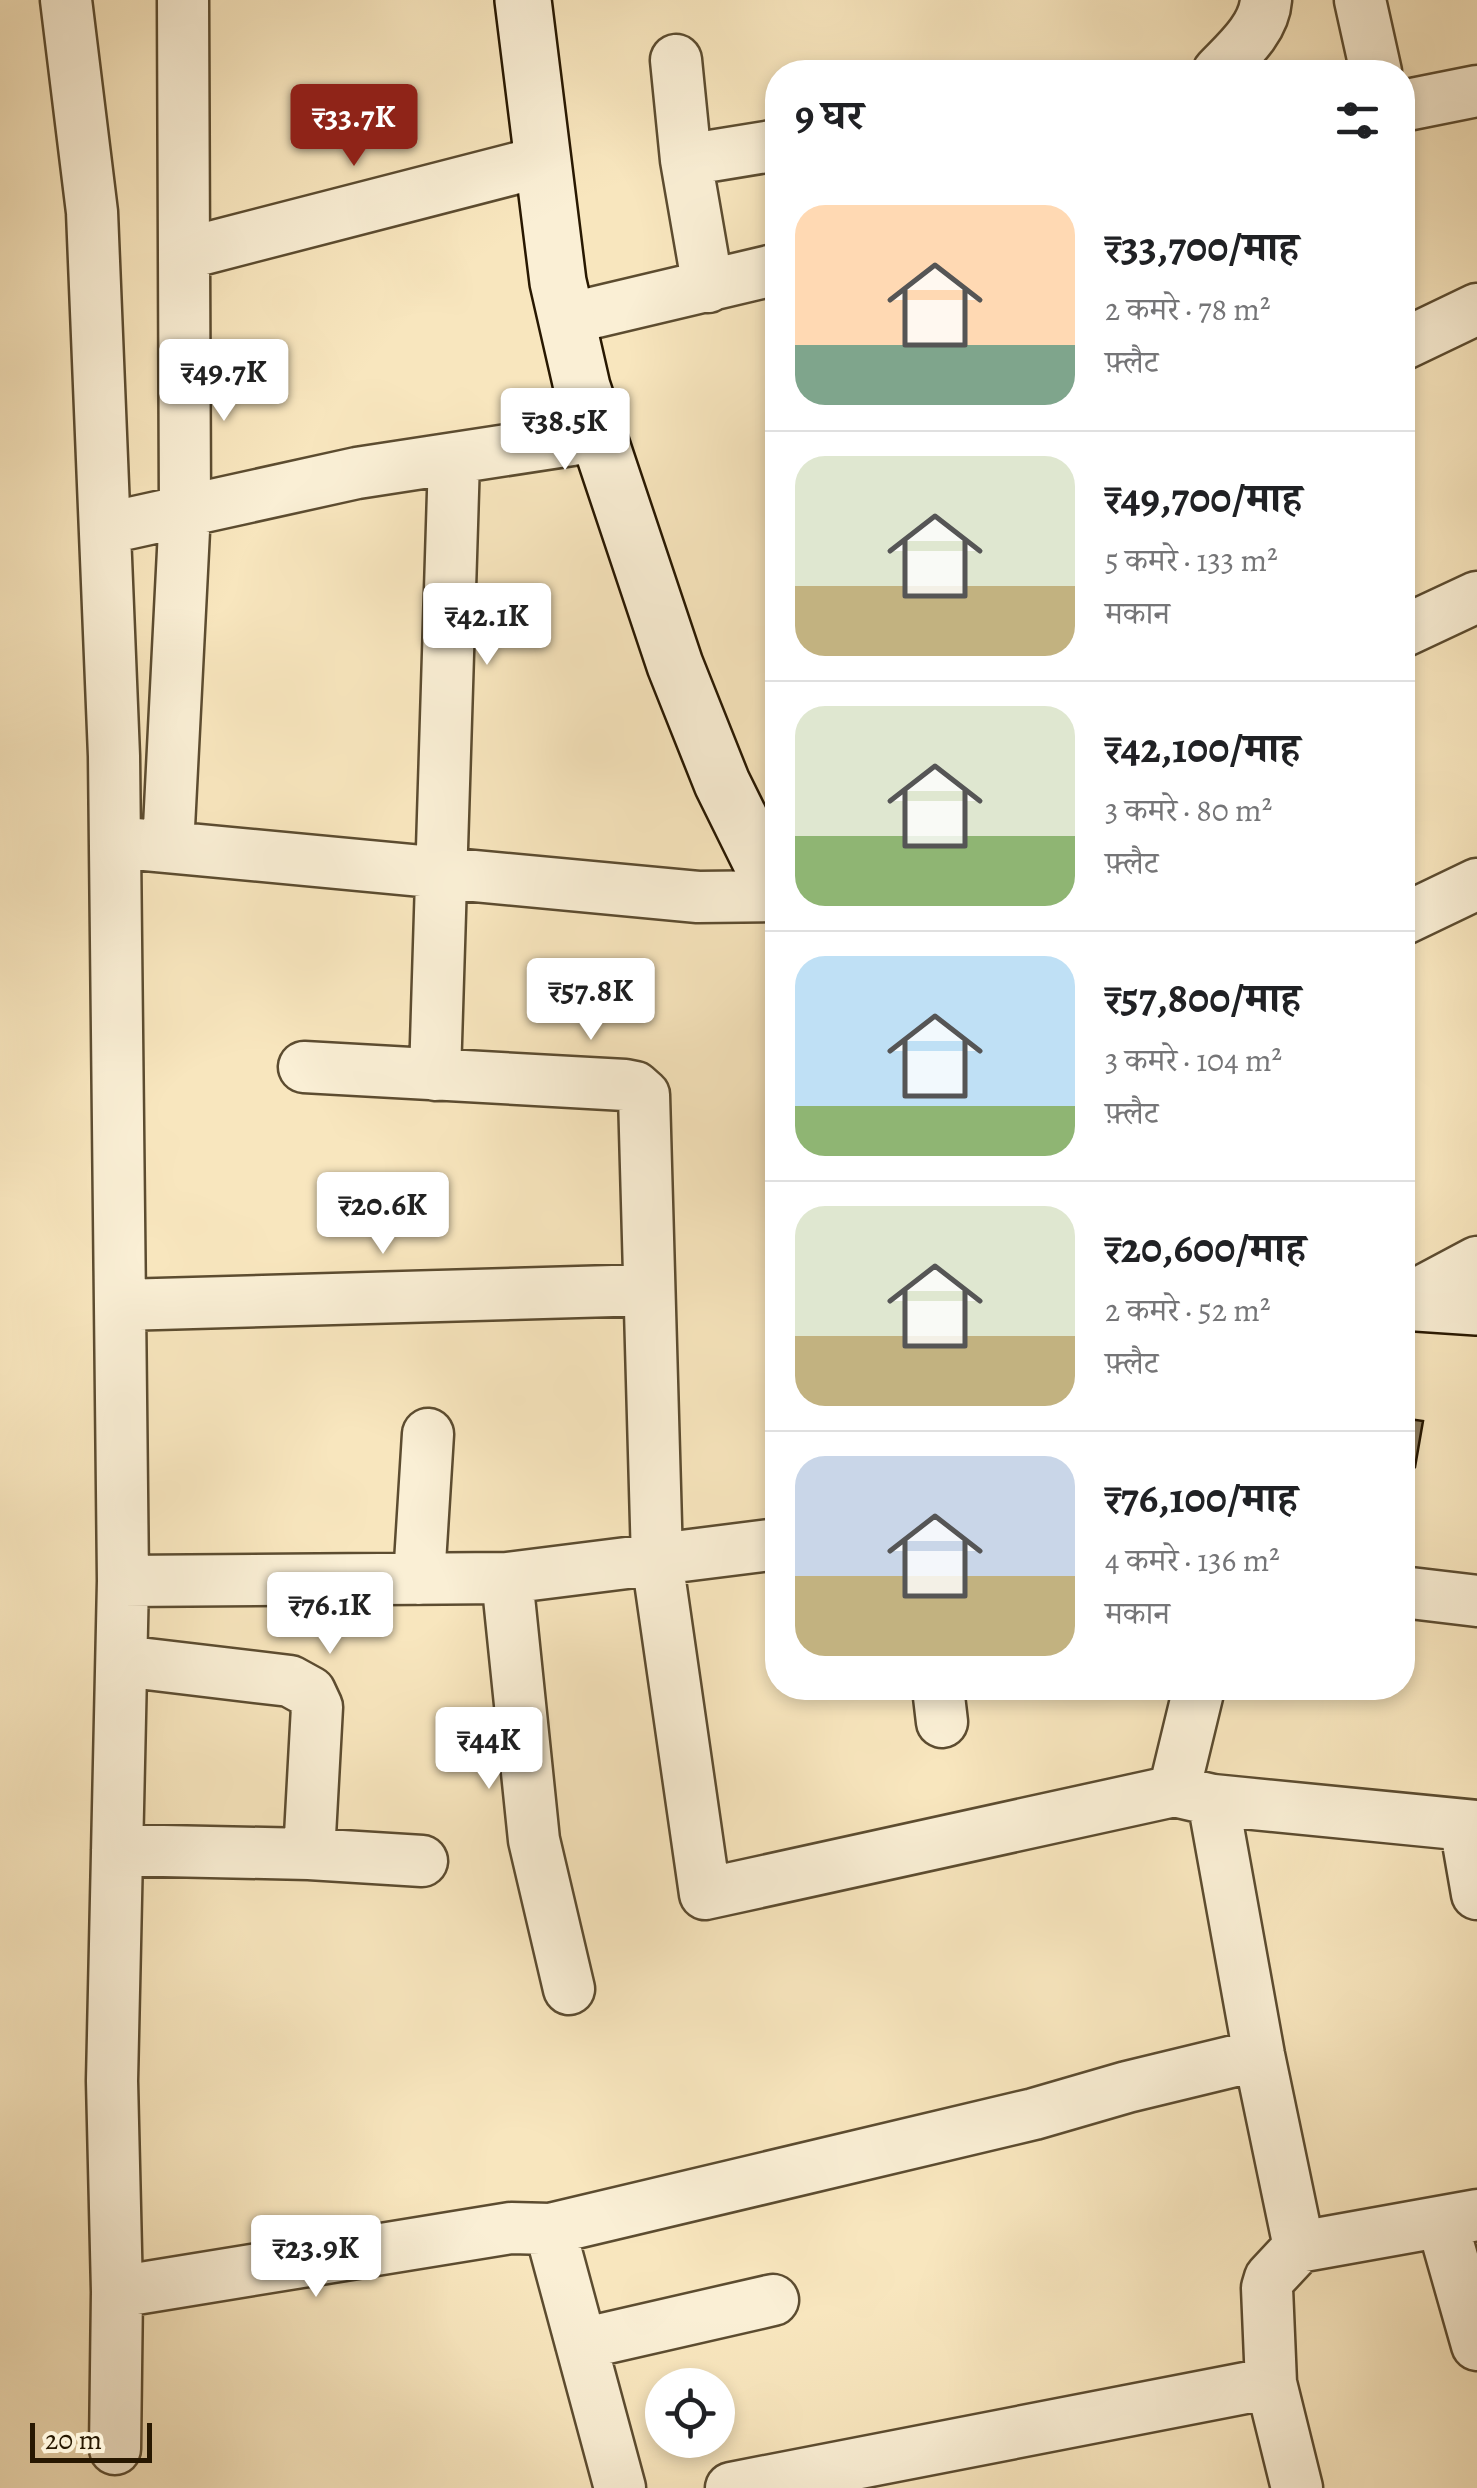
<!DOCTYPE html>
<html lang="hi">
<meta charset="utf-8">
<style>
:root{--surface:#fff;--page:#f2f2f2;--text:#202124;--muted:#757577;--line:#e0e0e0;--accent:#8f2418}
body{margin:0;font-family:Alegreya,"Noto Serif Devanagari",serif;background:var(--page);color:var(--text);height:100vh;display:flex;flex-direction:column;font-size:38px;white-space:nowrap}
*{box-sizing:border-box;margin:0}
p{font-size:32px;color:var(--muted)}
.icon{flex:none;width:55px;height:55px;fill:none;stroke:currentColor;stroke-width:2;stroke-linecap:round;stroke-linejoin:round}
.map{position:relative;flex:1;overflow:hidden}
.panel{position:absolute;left:765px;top:60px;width:650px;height:1640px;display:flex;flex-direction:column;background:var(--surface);border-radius:40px;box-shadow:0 5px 15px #0003}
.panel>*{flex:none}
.tools{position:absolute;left:645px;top:2368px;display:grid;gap:20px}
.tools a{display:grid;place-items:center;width:90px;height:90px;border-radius:50%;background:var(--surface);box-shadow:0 5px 15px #0003;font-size:50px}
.scale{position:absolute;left:30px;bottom:25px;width:122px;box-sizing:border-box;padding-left:10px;border:5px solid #281801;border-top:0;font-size:28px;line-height:35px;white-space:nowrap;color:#281801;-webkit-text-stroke:8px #faefd5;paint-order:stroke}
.price{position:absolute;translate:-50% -85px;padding:0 22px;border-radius:10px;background:#fff;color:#222;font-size:32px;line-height:65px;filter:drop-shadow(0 2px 5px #0008)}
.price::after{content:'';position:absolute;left:50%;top:60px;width:30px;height:22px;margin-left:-15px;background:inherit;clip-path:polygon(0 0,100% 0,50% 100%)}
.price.selected{background:var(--accent);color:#fff}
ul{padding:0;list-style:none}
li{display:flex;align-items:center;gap:30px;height:250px;padding:0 30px}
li+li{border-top:2px solid var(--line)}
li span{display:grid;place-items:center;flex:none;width:280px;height:200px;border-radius:30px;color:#555}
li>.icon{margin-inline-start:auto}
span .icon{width:120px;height:120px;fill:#fffc;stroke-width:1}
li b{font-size:42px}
h2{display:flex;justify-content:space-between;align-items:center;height:120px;padding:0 30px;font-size:42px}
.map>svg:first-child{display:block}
.building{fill:#948363;stroke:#281801;stroke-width:2.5}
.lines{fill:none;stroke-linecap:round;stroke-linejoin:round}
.street-casing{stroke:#5c4c30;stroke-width:55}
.secondary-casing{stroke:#281801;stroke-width:60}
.street{stroke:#faefd5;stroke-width:50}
.secondary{stroke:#faefd5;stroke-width:55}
</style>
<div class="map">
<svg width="1477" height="2488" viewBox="0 0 1477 2488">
<rect width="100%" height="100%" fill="#f8e6be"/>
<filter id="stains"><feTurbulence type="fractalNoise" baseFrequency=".002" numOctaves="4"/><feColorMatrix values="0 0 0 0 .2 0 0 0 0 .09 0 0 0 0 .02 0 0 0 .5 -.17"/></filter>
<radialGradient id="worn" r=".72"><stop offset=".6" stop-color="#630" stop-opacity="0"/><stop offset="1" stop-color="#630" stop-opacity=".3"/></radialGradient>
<path class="building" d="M1402,1418l21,3 -8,46 -13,-2z"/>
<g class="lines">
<g class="street-casing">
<path id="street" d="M66,0l26,212 22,544 9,825 -11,500 5,211 394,-64 39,1 484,-115 93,-27 132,-32
M1360,0l16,72
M676,60l10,100 22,127
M1218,72c19,-20 46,-43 48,-72
M1402,106l75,-15
M686,160l92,-15
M184,254l360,-93
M567,319l211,-50
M1402,345l75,-36
M108,528l249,-55 241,-37
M1402,632l75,-35
M135,844l563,53 80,-1
M168,847l17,-336 -2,-511
M1402,920l75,-36
M304,1067l321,18 10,2 9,8 13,465 48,334 469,-103 39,9 264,26
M435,1075l19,-615
M1402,1302l75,-40
M121,1305l527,-15
M507,1578l27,262 35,149
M419,1579l9,-145
M123,1581l384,-3 271,-34
M1402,1592l75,9
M122,1661l168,20 20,11 7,15 -8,147
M938,1688l4,34
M1174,1791l25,-103
M1213,1800l46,255 40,192 -29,31 -3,10 4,95 26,105
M1465,1825l12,69
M117,1850l192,4 113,7
M1442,2222l35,123
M550,2229l70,259
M1299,2247l178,-32
M581,2344l192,-44
M115,2449l2,-157
M731,2488l540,-105"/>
</g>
<g class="secondary-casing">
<path id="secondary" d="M523,0l35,282 24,105 93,278 47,118 43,87 13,14
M1402,1302l75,5"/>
</g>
<use href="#street" class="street"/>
<use href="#secondary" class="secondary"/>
</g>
<rect width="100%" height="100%" filter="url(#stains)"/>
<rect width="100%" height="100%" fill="url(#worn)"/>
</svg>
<div class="tools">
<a><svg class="icon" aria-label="locate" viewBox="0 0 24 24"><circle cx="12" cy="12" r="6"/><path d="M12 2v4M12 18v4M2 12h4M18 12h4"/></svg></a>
</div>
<div class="scale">20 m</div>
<b class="price selected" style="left:354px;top:169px">₹33.7K</b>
<b class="price" style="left:224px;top:424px">₹49.7K</b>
<b class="price" style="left:565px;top:473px">₹38.5K</b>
<b class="price" style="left:487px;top:668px">₹42.1K</b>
<b class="price" style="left:591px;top:1043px">₹57.8K</b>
<b class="price" style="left:383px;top:1257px">₹20.6K</b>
<b class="price" style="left:330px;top:1657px">₹76.1K</b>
<b class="price" style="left:489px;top:1792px">₹44K</b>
<b class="price" style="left:316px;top:2300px">₹23.9K</b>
<section class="panel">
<h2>9 घर<svg class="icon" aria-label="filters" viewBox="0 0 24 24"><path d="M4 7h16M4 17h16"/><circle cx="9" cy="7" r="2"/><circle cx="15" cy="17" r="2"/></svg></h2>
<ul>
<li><span style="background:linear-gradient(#ffd9b3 70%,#7fa58c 0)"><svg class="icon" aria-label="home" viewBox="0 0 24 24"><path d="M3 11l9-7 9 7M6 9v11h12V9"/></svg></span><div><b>₹33,700/माह</b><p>2 कमरे · 78 m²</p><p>फ़्लैट</p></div></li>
<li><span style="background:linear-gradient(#dfe7d0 65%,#c2b280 0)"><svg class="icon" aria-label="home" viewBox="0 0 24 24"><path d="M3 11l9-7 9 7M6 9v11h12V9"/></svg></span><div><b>₹49,700/माह</b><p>5 कमरे · 133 m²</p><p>मकान</p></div></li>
<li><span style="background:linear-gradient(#dfe7d0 65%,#8fb573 0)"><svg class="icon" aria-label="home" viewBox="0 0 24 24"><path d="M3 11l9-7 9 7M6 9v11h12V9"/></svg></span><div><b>₹42,100/माह</b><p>3 कमरे · 80 m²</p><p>फ़्लैट</p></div></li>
<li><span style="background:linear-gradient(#bfe0f5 75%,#8fb573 0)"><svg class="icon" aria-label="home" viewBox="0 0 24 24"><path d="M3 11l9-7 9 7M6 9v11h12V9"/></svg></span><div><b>₹57,800/माह</b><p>3 कमरे · 104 m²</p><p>फ़्लैट</p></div></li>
<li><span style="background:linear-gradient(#dfe7d0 65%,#c2b280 0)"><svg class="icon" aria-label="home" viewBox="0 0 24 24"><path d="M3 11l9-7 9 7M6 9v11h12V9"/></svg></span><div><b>₹20,600/माह</b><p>2 कमरे · 52 m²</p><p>फ़्लैट</p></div></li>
<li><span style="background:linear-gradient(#c9d6e8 60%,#c2b280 0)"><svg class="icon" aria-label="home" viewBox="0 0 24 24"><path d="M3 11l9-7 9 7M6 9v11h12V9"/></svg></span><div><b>₹76,100/माह</b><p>4 कमरे · 136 m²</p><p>मकान</p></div></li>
</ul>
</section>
</div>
